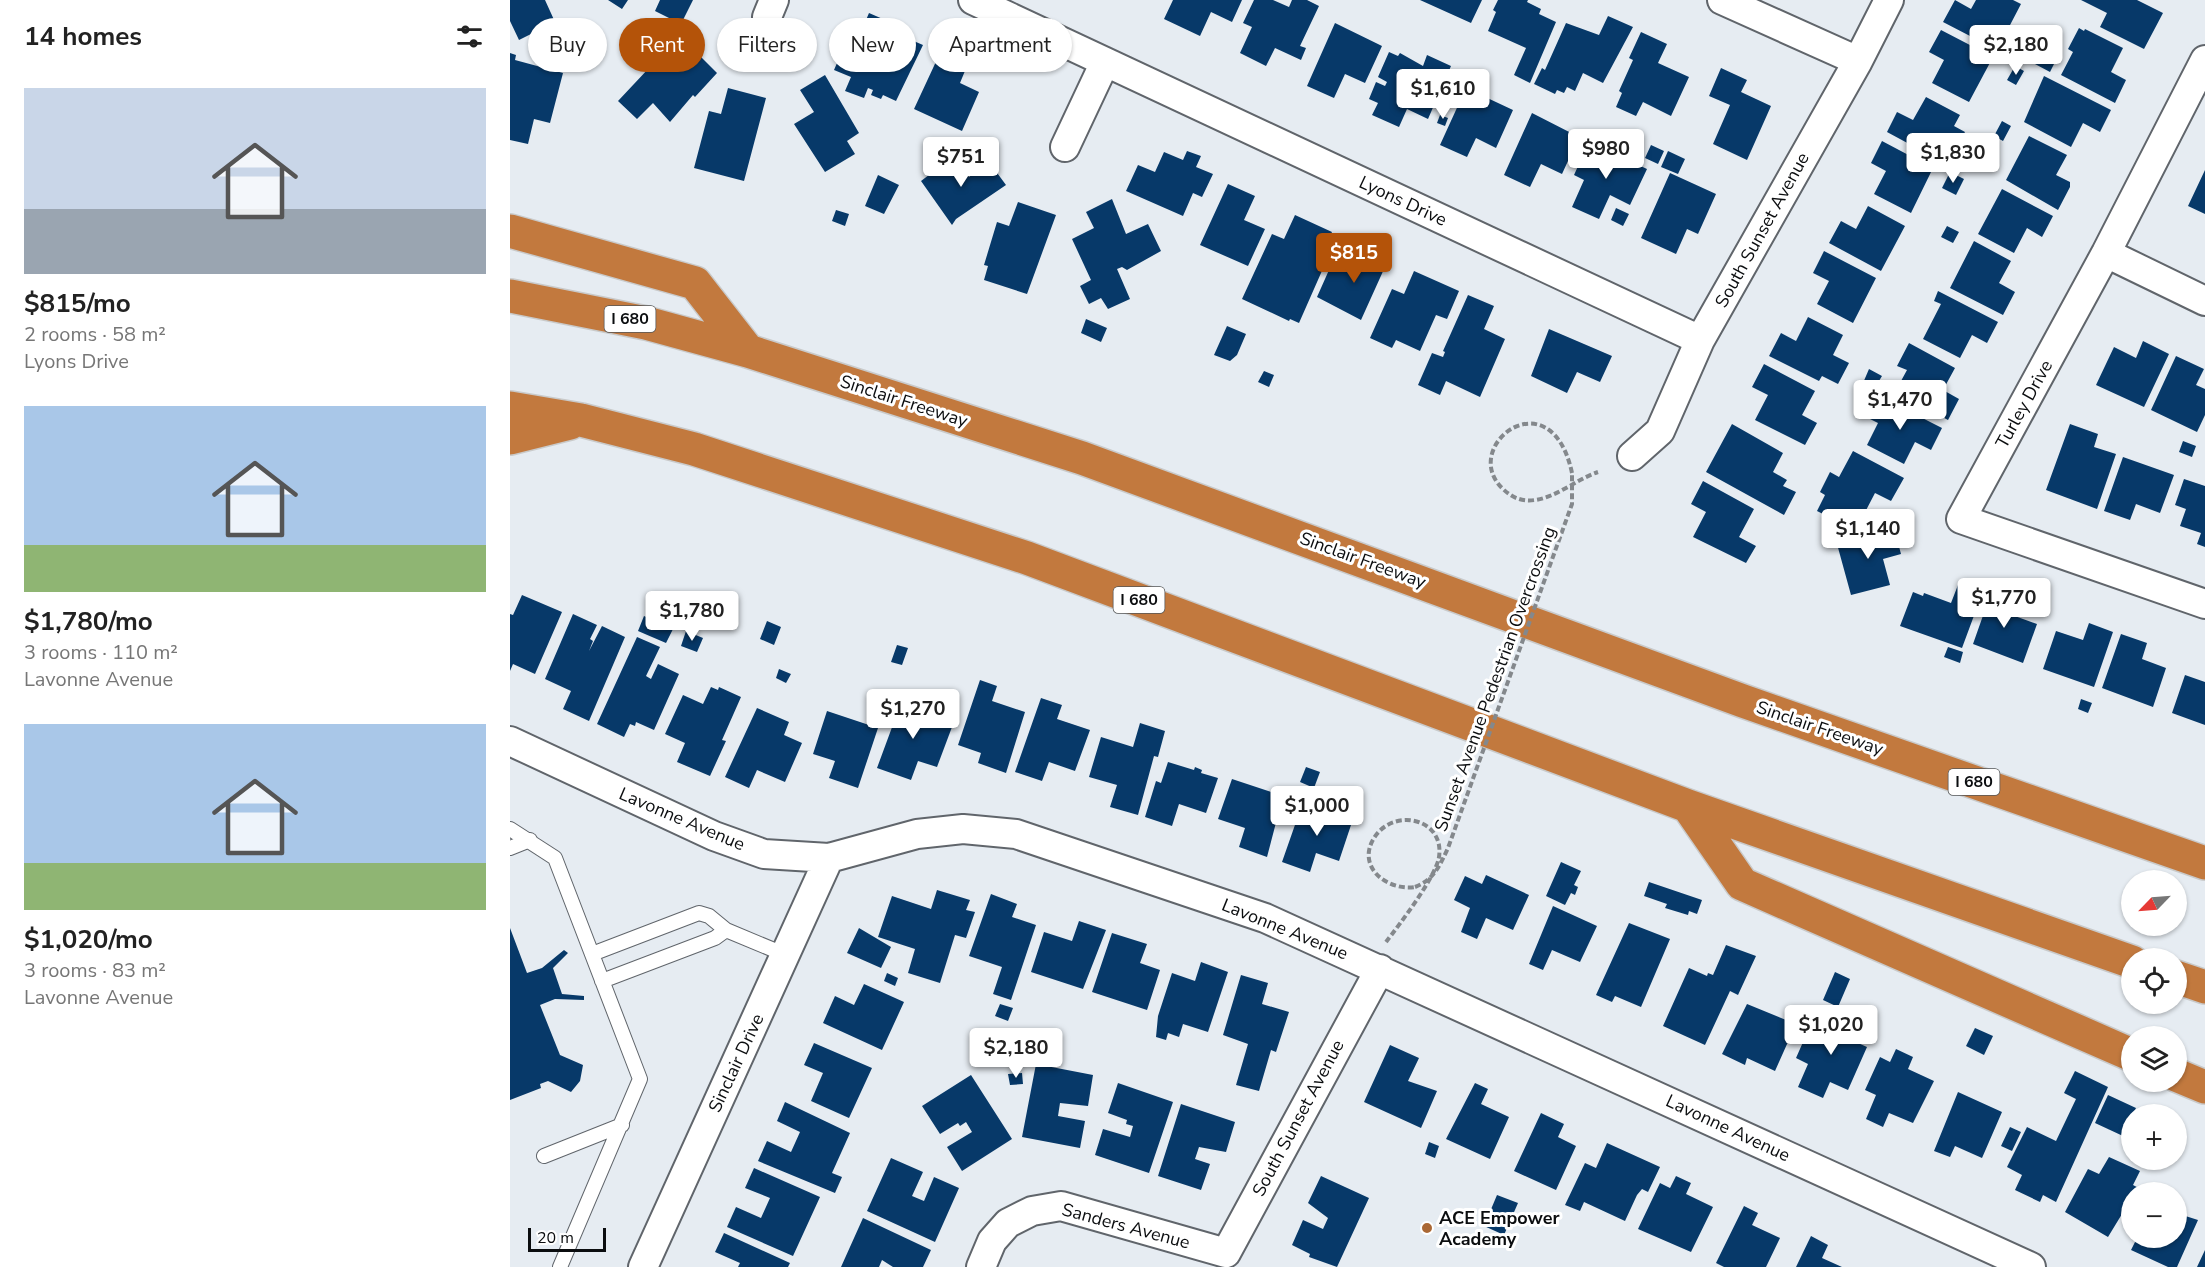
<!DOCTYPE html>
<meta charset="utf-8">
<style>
:root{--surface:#fff;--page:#f6f6f6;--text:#222;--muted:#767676;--accent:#b45309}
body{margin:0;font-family:"Nunito Sans",sans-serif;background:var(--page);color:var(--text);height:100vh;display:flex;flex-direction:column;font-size:22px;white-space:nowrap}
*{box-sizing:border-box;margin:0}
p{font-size:20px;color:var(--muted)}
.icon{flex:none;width:33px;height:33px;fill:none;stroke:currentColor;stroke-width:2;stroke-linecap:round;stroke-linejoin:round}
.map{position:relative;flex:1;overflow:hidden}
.details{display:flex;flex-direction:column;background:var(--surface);width:510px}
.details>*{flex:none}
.top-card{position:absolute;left:18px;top:18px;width:570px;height:54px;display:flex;gap:12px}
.needle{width:39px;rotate:245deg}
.tools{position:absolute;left:1611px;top:870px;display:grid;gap:12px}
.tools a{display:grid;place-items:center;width:66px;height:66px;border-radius:50%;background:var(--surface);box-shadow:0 2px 4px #0004;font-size:30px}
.scale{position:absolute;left:18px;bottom:15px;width:78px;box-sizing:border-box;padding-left:6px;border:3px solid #0b0d0f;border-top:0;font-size:16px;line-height:21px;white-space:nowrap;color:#0b0d0f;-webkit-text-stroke:4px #fff;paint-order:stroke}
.price{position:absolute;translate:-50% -51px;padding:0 14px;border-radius:6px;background:#fff;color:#222;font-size:20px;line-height:39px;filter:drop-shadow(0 2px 3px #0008)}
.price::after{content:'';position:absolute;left:50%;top:36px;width:18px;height:14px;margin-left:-9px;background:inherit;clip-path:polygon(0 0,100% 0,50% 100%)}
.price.selected{background:var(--accent);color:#fff}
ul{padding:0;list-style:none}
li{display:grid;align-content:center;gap:12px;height:318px;padding:0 24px}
li span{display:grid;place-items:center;height:186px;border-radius:0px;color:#555}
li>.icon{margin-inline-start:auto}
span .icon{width:108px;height:108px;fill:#fffc;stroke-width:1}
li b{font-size:26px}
h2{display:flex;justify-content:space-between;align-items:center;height:72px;padding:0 24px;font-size:26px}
.tag{padding:0 21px;border-radius:27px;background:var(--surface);box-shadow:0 2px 4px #0004;font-size:21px;line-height:54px}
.tag.selected{background:var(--accent);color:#fff}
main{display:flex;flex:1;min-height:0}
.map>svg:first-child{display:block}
.building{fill:#073969}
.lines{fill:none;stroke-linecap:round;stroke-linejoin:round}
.lane-casing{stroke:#60656b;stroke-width:16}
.street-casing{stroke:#60656b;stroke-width:32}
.highway-casing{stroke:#c9caca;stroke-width:36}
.path{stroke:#84888c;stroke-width:4;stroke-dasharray:6 3;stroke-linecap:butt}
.lane{stroke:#fff;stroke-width:14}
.street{stroke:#fff;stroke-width:28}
.highway{stroke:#c2793e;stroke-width:33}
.path-bridge{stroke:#84888c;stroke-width:4;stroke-dasharray:6 3;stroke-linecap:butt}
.poi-dot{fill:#aa6835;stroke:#fff;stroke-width:2}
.labels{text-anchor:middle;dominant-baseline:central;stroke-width:6;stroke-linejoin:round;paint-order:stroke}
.shield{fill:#fff;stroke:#545657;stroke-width:1.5}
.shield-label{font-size:16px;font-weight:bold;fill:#0b0d0f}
.street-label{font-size:18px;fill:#0b0d0f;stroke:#fff}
.poi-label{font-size:18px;font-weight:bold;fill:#0b0d0f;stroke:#fff;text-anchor:start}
</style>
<main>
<section class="details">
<h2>14 homes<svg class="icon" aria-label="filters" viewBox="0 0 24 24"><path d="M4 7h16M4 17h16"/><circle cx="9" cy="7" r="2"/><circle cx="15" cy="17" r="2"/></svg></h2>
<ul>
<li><span style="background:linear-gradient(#c9d6e8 65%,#9aa5b1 0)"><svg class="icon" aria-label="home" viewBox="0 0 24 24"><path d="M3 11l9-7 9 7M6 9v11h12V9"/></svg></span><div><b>$815/mo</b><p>2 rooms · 58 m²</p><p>Lyons Drive</p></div></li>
<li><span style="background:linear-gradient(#a9c7e8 75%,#8fb573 0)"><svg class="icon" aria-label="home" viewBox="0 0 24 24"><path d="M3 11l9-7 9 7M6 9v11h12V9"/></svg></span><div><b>$1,780/mo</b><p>3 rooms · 110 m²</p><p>Lavonne Avenue</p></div></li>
<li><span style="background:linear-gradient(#a9c7e8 75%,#8fb573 0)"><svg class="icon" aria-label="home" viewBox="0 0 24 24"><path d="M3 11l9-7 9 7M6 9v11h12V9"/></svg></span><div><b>$1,020/mo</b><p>3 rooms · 83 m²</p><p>Lavonne Avenue</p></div></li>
</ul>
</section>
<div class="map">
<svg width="1695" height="1267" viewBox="0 0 1695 1267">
<rect width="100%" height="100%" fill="#e6ecf2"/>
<path class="building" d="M0,0h35l10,22 -36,18 -9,-19z
M98,0h20l-6,9z
M150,0h33l-12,24 -26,-13z
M663,0h69l-10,22 -21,-10 -11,24 -36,-17z
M744,0h19l16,7 3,-7h15l12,6 -19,40 6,2 -5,12 -26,-12 -9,18 -26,-13 12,-26 -9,-4z
M910,0h62l-11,23z
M988,0h30l-1,2 14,7 -2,5 17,8 -26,61 -16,-8 12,-27 -38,-17 8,-19 -3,-2z
M1445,0l16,9 5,-9h37l8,4 -24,46 -54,-28z
M1571,0h56l26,13 -19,36 -44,-22 7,-14z
M359,13l23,10 -9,21 -23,-10z
M1098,16l25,11 -30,56 -20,-10 -8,18 -8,-4 -3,6 -7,-3 -2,4 -21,-10 8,-16 3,2 21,-47 33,12z
M825,23l47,23 -17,37 -20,-9 -11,24 -27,-12z
M1569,28l5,3 1,-2 38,19 -12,24 15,8 -11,23 -54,-28 12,-23 -5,-3z
M1431,30l52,27 -24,45 -37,-19 12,-23 -15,-8z
M1131,32l26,12 -9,19 31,14 -18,39 -28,-14 -7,14 -20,-9 6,-14 -3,-2 14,-31 -4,-2z
M340,33l38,16 7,-16 28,12 -27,56 -13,-6 -2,4 -10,-4 2,-5 -5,-2 -4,10 -19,-7 6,-14 -17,-7z
M141,50l27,21 18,-19 21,21 -22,24 -2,-2 -23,27 -17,-19 -16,16 -19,-18 31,-33 -8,-8z
M879,52l9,4 2,-3 23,13 4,-11 24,11 -23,53 -21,-10 -8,18 -27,-12 6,-12 -9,-4 7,-17 9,4 2,-4 -9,-5z
M0,53l6,2 -1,5 48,13 -13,50 -16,-4 -6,25 -18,-4z
M430,53l27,13 -7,17 19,9 -17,39 -48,-22z
M1529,55l15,9 -4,8 -15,-8z
M1505,66l9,5 -8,14 -9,-5z
M1211,68l26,12 -6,12 30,14 -24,54 -34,-16 17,-39 -21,-9z
M315,75l34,58 -12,8 8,13 -30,18 -31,-48 20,-12 -14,-22z
M1534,76l67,34 -11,22 -17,-9 -12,24 -47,-25z
M218,88l38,10 -22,83 -50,-13 15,-57 12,3z
M956,88l47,22 -17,38 -20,-10 -9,19 -27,-12z
M1416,97l34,18 -6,11 11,6 -11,21 -11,-6 -6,12 -50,-27 10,-20 16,8z
M1022,113l47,24 -17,37 -21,-10 -11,23 -26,-12z
M930,115l8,3 -3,8 -8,-3z
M1492,121l9,5 -8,15 -9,-5z
M1519,136l38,19 -11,20 14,7v5l-12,23 -52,-30z
M1372,141l51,27 -22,45 -37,-19 12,-23 -15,-8z
M1079,142l58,27 -17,36 -20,-10 -11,24 -27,-12 12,-27 -10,-5z
M1141,145l13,6 -6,13 -13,-6z
M677,151l14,5 -5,11 17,7 -11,23 -9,-4 -10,23 -57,-25 12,-26 17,7 9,-20 19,8z
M1158,151l17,8 -7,15 -17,-7z
M444,156l15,21 20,-15 17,23 -50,34 -4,6 -31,-44z
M1695,170v44l-17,-8z
M1440,172l14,7 -8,16 -14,-7z
M1160,173l46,21 -18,40 -11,-5 -11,25 -35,-16z
M368,175l21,10 -15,29 -19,-8z
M718,184l27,12 -11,24 21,9 -17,37 -48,-21z
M1492,189l51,27 -11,21 -15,-9 -13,25 -36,-19z
M602,199l14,35 22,-10 13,27 -34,19 -5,-3 -5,2 13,30 -22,10 -7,-11 -12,6 -9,-18 11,-6 -19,-41 22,-11 -8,-16z
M508,202l38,13 -29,79 -43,-14 4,-14 -4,-1 13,-43 12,4z
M1358,206l37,20 -24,45 -52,-28 12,-22 15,8z
M1106,208l13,6 -6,12 -12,-6z
M326,210l13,4 -4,12 -13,-5z
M785,215l37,17 -14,29 7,3 -26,59 -9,-4 -1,2 -47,-22 30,-65 12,5z
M1437,226l12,6 -6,11 -12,-6z
M1464,241l37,20 -12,22 16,9 -12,23 -53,-27z
M855,247l24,11 -28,62 -44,-23 16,-36 21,10z
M1314,251l52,27 -23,45 -36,-19 12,-23 -16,-8z
M904,271l45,20 -12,28 -11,-4 -16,36 -24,-11 -4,8 -22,-10 22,-49 12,5z
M1428,291l60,31 -11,21 -15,-8 -12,23 -37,-19 18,-35 -7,-3z
M958,295l26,11 -10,23 21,10 -25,58 -34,-16 -6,14 -22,-10 14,-32 11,4 2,-5 -2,-1z
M1298,317l35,18 -10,20 16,8 -11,21 -16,-8 -3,5 -50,-25 12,-23 15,8z
M576,319l21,9 -6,14 -20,-9z
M717,326l19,8 -9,21 -7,6 -16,-6z
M1039,329l63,27 -12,26 -23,-10 -10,21 -36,-17z
M1633,341l26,13 -25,53 -48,-22 18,-38 22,11z
M1399,343l46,25 -12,22 16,9 -11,21 -53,-28 12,-22 -10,-4z
M1666,356l28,13 -8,16 9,4v26l-8,17 -46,-22z
M1254,364l51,27 -13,24 15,8 -12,22 -50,-25 13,-25 -16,-8z
M1359,369l13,7 -6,10 -6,-3 6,4 -5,9 -11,-6z
M754,371l10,4 -5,12 -11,-5z
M1371,397l61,31 -11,22 -16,-8 -11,22 -37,-19 11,-22 -8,-4z
M1222,424l51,29 -10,19 14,8 -4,6 13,6 -12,23 -78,-43z
M1560,424l28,10 -4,13 22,7 -19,55 -51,-19z
M1673,441l13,5 -4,11 -13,-5z
M1343,451l51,27 -13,23 -16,-8 -13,25 -15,-8 -6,13 -24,-12 8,-16 -5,-3 10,-20 9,5z
M1613,457l51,18 -14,38 -24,-9 -6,16 -26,-9z
M1674,479l21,7v61l-8,-3 4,-11 -21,-7 6,-17 -11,-4z
M1193,481l51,28 -15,28 17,9 -10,17 -53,-26 13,-25 -15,-8z
M1384,528l7,26 -18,5 7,26 -39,10 -14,-51z
M1448,585l24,9 -20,54 -62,-22 13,-34 10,4 1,-3 27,10z
M1482,590l26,9 -6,16 25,9 -14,39 -50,-19z
M12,595l40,17 -27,62 -22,-10 -3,7v-57l3,1z
M63,614l24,11 -7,14 3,2 -4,10 13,-25 23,11 -36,84 -26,-12 8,-18 -26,-12z
M134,616l29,13 -7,14 -28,-12z
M257,621l14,6 -7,18 -14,-6z
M1579,623l24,9 -19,55 -51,-18 13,-38 27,9z
M176,631l17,7 -6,14 -16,-6z
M1611,634l26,9 -5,16 24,9 -13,39 -51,-19z
M127,637l23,10 -14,29 5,3 7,-15 21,10 -25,56 -18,-8 -1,4 -5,-2 -6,13 -27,-13z
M387,645l11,3 -6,17 -11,-3z
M1438,647l15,5 -3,11 -16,-6z
M269,669l12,5 -5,9 -10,-5z
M1675,675l20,7v43l-33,-12z
M470,680l17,6 -5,15 33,11 -19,61 -28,-10 3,-10 -23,-8z
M201,687l7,3 1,-3 22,10 -19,43 4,1 -16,35 -33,-14 8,-19 -20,-9 18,-39 20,9z
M395,692l22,8 -6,16 31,11 -15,40 -19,-6 -7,19 -34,-12z
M531,698l21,7 -5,14 33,11 -15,41 -26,-9 -7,19 -27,-9z
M1571,699l11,4 -4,10 -10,-4z
M438,702l11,4 -4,11 -11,-3z
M247,708l32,14 -5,13 18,8 -17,39 -28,-12 -8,18 -24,-11z
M317,711l51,17 -20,60 -29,-10 6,-17 -22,-7z
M630,723l25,8 -7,26 -4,-1 -16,59 -28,-8 7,-22 -28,-8 12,-40 32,10z
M658,762l26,8 1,-3 7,3 -1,3 17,5 -12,35 -27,-9 -7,22 -27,-9 11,-36 5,2z
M796,767l14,5 -6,16 -14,-6z
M722,779l51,17 -16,61 -28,-10 6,-19 -27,-9z
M793,802l50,17 -14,42 -23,-8 -6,19 -28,-10z
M1051,862l20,9 -7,14 4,2 -3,8 -4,-2 -6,12 -19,-9z
M976,875l43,20 -16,35 -27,-12 -9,21 -16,-7 9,-24 -16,-8 11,-24 17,8z
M1139,882l53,18 -5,14 -8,-3 -1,4 -23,-7 2,-4 -23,-8z
M427,890l33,10 -4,10 9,2 -9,26 -11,-3 -15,48 -32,-10 7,-24 -37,-12 14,-41 39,13z
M481,894l26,10 -5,13 24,8 -25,75 -18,-6 9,-27 -33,-11z
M1043,906l44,20 -17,36 -28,-12 -9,20 -14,-6z
M569,921l27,9 -23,59 -52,-17 13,-40 28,9z
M1119,923l41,16 -29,68 -26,-11 -3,6 -16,-7z
M0,928l17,45 15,-5 22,-18 4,3 -15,15 9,26 22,2v4l-29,-1 -15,6 20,50 23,10 -3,16 -9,11 -23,-11 -8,3 1,4 -31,12z
M349,928l32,19 -10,21 -34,-15z
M602,933l35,11 -7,19 20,7 -13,40 -55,-18z
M1216,945l30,11 -18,39 -8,-4 -25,54 -42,-19 26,-58 18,8 1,-3 5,2z
M691,962l27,10 -20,60 -25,-8 -4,13 -11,-4 -2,7 -10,-3 2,-21 14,-43 23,8z
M1325,972l15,7 -12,28 -15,-7z
M377,973l11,5 -3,8 -11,-5z
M731,975l27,8 -6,21 27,8 -13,40 -5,-2 -12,41 -23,-6 12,-41 -25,-9z
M354,984l40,18 -22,48 -59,-27 12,-27 19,9z
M490,1004l13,4 -5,13 -13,-5z
M1237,1004l49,20 -21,47 -28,-13 -2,7 -23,-11z
M1321,1016l33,14 -6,13 9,4 -19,43 -18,-8 -7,16 -25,-11 10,-23 -12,-6 15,-34 13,7z
M1465,1028l18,8 -9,19 -18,-9z
M304,1043l58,25 -23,50 -38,-17 12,-28 -19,-8z
M880,1045l29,13 -11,23 29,10 -16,37 -57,-26z
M1386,1049l17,8 -5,12 26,12 -21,42 -24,-10 -6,14 -17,-8 10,-24 -11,-5 15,-33 10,5z
M526,1064l57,11 -5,31 -28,-3 -2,13 27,5 -5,27 -58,-11z
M1565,1071l33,16 -52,115 -13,-7 -3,7 -25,-12 7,-15 -15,-8 20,-40 29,14 20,-42 -12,-6z
M512,1073l1,11 -13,1 -2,-11z
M461,1075l41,64 -50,32 -15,-24 25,-15 -6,-10 -6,4 -2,-3 -18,11 -18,-28z
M608,1083l55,19 -24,71 -54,-18 8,-26 27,8 3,-11 -7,-2 1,-4 -19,-7z
M965,1083l13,6 -7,15 28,13 -19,42 -44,-20z
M1448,1092l44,20 -20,46 -27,-12 -5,11 -16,-6z
M1598,1095l28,13 -13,28 -28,-13z
M275,1102l65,31 -18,40 10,4 -7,16 -77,-32 9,-20 24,11 9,-20 -23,-11z
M671,1104l54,18 -9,30 -27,-5 -4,12 15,5 -9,26 -43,-14z
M1031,1113l23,11 -6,13 18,9 -20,44 -42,-19z
M1500,1127l11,5 -9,19 -11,-5z
M919,1142l10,4 -4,12 -10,-4z
M1097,1143l53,24 -12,25 -6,-3 -5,6 -12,26 -41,-19 -4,9 -15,-6 20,-42 11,5z
M1599,1157l31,14 -7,14 13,7h-14l-2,26 -8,-4 -14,23 -43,-25 23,-43 11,5z
M381,1158l32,14 -11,24 12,5 10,-24 25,11 -24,54 -68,-31z
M244,1168l66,29 -27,59 -66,-29 9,-20 25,11 9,-20 -25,-10z
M811,1176l48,22 -32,69 -28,-10 1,-3 -18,-9 11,-25 20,9 5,-11 -20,-15z
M1166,1176l15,7 -5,11 27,13 -22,45 -53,-23 22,-46 10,5z
M987,1195l21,8 -14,32 -20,-9z
M1234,1206l14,7 -6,12 28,13 -14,29h-42l-8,-4z
M1666,1213l22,7 -21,47h-9l-37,-17 6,-12h39z
M353,1218l68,32 -8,17h-30l-11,-7 -3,7h-38z
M214,1233l66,30 -2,4h-50l2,-4 -25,-11z
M1301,1236l17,9 -6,13 20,9h-46z
M1695,1250v17h-8z"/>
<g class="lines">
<g class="lane-casing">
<path id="lane" d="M0,829l45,29 85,221 -80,188
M0,848l20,-8
M82,954l107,-41 10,3 17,14 60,25
M92,981l113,-43 11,-8
M34,1156l78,-31"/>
</g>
<g class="street-casing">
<path id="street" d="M463,0l727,340
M1212,0l136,61
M257,17l7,-17
M1695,60l-99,193 -145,266 244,85
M555,147l40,-85
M1596,253l99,48
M1122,456l28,-25 40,-91 158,-279 31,-61
M0,741l204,95 50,18 65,4 88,-24 46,-5 53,5 249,84 766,349
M716,1253l154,-284
M133,1267l186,-409
M471,1267l11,-26 16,-18 24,-12 29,-5 165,47"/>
</g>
<g class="highway-casing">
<path id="highway" d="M0,231l185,52 53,68
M0,296l136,27 102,28 334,107 661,243 462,162
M0,408l71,12 113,29 333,109 661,248 444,156
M0,438l60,-15
M1178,806l54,78 390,171
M1666,977l29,10
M1666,1075l29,12"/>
</g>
<path class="path" d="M1062,473c-21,-98 -113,-27 -70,15 9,9 19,14 33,12 22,-3 42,-21 63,-28
M876,942c13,-17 50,-65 53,-85 6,-39 -46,-50 -65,-19 -18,29 13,53 41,49"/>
<use href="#lane" class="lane"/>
<use href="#street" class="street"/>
<use href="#highway" class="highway"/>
<path class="path-bridge" d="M905,887c19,-7 25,-22 33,-39l124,-344v-31"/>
</g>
<circle class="poi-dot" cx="917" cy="1228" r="6"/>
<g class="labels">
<g class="shield">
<rect x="94.5" y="306" width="51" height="26" rx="4.5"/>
<rect x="603.5" y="587" width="51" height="26" rx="4.5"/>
<rect x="1438.5" y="769" width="51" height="26" rx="4.5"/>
</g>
<g class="shield-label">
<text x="120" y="319">I 680</text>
<text x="629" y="600">I 680</text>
<text x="1464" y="782">I 680</text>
</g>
<g class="street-label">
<text transform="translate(893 201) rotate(25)">Lyons Drive</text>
<text transform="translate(1252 230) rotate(-61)">South Sunset Avenue</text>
<text transform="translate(394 401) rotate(18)">Sinclair Freeway</text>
<text transform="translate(1514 404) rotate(-61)">Turley Drive</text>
<text transform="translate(853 560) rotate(20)">Sinclair Freeway</text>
<text transform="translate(985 679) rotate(-70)">Sunset Avenue Pedestrian Overcrossing</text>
<text transform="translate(1310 728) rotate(19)">Sinclair Freeway</text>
<text transform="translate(172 819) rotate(23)">Lavonne Avenue</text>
<text transform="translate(775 929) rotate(22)">Lavonne Avenue</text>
<text transform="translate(226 1063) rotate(-65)">Sinclair Drive</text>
<text transform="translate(788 1118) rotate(-62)">South Sunset Avenue</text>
<text transform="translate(1218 1128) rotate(25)">Lavonne Avenue</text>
<text transform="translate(616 1226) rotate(15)">Sanders Avenue</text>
</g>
<g class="poi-label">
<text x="929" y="1218">ACE Empower<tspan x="929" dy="21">Academy</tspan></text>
</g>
</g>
</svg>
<div class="tools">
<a><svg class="needle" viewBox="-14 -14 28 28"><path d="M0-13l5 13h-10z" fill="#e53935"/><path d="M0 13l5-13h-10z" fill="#767676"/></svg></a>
<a><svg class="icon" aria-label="locate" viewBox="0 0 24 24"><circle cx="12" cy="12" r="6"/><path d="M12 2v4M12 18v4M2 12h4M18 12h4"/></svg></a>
<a><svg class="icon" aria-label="layers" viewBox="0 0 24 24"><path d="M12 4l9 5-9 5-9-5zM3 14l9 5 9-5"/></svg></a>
<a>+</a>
<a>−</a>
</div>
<div class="scale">20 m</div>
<b class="price" style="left:1506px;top:76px">$2,180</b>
<b class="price" style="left:933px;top:120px">$1,610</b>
<b class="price" style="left:1096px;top:180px">$980</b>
<b class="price" style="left:1443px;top:184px">$1,830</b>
<b class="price" style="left:451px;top:188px">$751</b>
<b class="price selected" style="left:844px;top:284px">$815</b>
<b class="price" style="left:1390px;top:431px">$1,470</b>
<b class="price" style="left:1358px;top:560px">$1,140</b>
<b class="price" style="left:1494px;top:629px">$1,770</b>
<b class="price" style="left:182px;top:642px">$1,780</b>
<b class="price" style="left:403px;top:740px">$1,270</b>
<b class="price" style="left:807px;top:837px">$1,000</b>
<b class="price" style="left:1321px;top:1056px">$1,020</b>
<b class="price" style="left:506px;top:1079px">$2,180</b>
<div class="top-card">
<a class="tag">Buy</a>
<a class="tag selected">Rent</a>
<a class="tag">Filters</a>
<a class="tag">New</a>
<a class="tag">Apartment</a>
</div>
</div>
</main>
